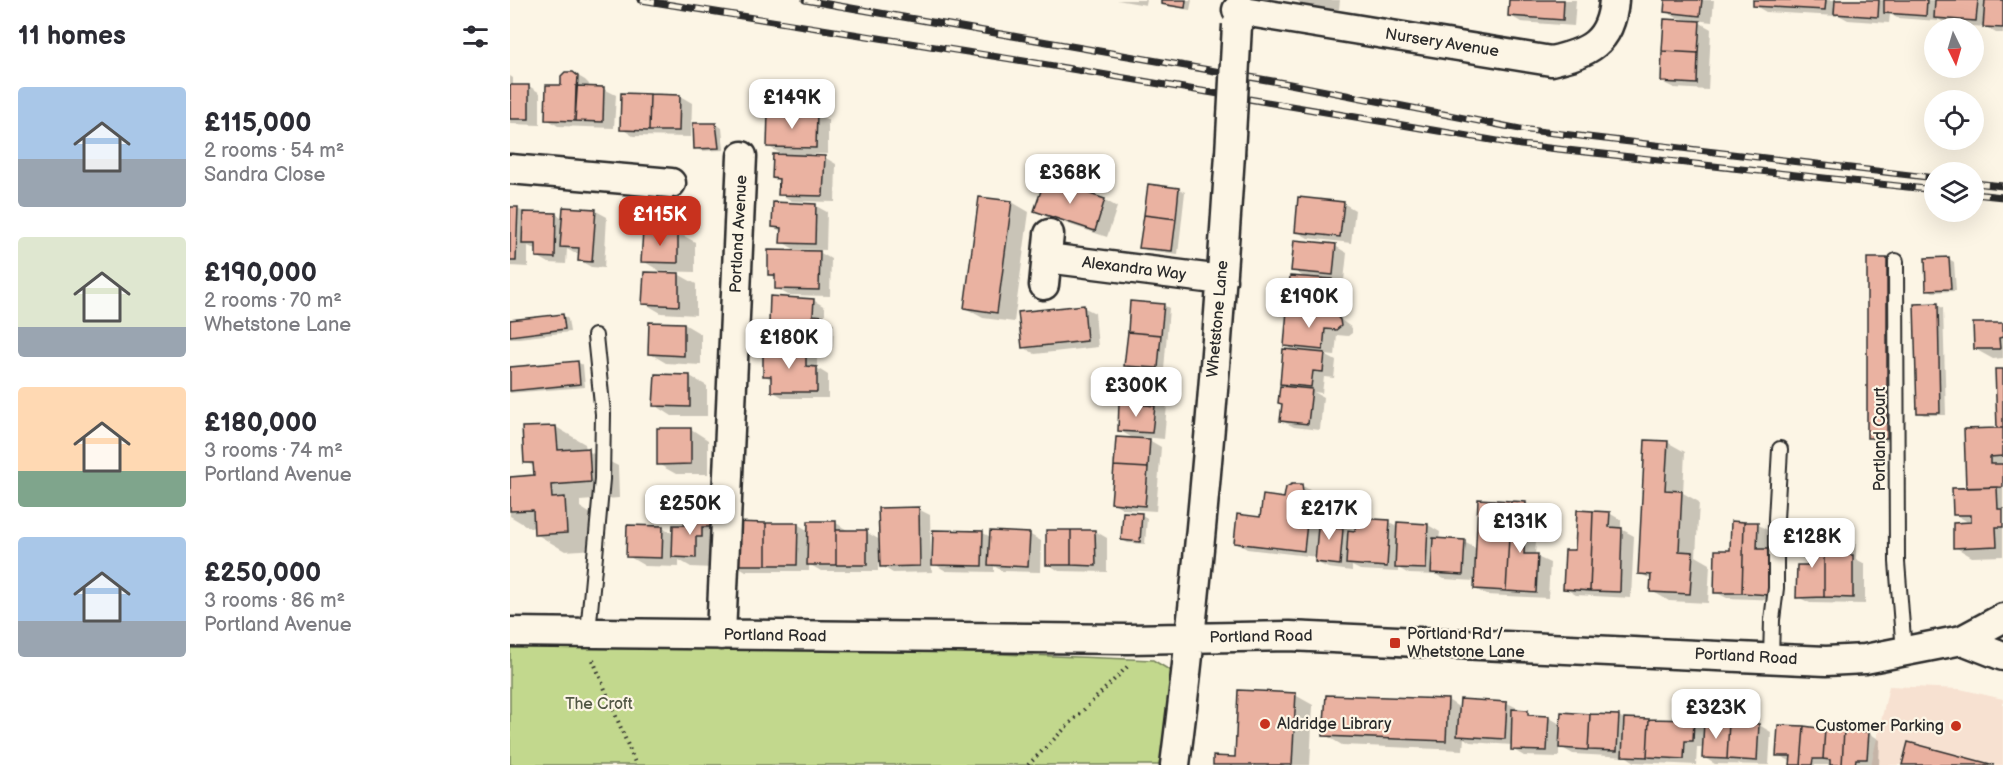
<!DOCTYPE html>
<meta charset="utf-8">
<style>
:root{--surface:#fff;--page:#f7f7f7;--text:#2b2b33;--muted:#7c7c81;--accent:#c8321e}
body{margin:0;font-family:"Balsamiq Sans",sans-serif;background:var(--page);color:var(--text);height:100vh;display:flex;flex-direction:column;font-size:22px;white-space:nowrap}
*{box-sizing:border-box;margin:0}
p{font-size:20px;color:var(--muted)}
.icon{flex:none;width:33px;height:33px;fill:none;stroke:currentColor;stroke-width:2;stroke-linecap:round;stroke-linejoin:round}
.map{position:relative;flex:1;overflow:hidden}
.sheet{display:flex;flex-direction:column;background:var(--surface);width:510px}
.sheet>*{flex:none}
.needle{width:39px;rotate:175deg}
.buttons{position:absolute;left:1414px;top:18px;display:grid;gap:12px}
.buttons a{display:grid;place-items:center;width:60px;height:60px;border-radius:50%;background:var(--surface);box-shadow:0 6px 24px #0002;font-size:30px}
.price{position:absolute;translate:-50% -51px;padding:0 14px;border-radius:12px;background:#fff;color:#222;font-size:20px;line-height:39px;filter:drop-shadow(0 2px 3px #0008)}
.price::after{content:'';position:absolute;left:50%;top:36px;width:18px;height:14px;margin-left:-9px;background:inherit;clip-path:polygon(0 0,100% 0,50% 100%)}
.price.on{background:var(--accent);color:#fff}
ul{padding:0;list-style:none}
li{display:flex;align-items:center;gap:18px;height:150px;padding:0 18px}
li span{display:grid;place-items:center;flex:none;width:168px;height:120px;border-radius:6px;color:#555}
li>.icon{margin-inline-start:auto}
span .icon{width:72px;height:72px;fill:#fffc;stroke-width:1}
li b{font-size:26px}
h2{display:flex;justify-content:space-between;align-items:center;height:72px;padding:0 18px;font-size:26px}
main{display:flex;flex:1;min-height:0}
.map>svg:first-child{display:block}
.built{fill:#f7e1d1}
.green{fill:#c2d88d;stroke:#76825c;stroke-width:1.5}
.shadow{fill:#0003}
.building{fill:#eab2a1;stroke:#2b2b2b;stroke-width:1.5}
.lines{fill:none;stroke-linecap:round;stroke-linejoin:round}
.lane-casing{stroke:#2b2b2b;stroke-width:18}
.street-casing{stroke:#2b2b2b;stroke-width:33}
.path{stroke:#2b2b2b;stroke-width:4;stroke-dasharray:1.5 4.5;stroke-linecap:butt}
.lane{stroke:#fcf5e5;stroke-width:14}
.street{stroke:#fcf5e5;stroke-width:28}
.rail-casing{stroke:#2b2b2b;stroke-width:7}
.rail{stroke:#fcf5e5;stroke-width:4.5;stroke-dasharray:14;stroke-linecap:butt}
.street-bridge-casing{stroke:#2b2b2b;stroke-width:33;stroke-linecap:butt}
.street-bridge{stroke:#fcf5e5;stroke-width:28}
.poi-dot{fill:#c8321e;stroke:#fcf5e5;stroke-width:2}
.labels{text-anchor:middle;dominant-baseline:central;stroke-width:4.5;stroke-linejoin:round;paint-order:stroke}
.street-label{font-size:16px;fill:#2b2b2b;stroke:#fcf5e5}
.poi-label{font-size:16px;fill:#2b2b2b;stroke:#fcf5e5;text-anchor:start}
.park-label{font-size:16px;fill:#515644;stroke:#fcf5e5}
</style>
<main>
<section class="sheet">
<h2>11 homes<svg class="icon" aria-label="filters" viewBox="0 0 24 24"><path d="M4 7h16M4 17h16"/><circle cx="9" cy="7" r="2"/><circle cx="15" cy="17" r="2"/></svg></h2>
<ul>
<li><span style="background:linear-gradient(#a9c7e8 60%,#9aa5b1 0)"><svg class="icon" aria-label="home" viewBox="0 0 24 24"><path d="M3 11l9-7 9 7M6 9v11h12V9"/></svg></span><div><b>£115,000</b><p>2 rooms · 54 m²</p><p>Sandra Close</p></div></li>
<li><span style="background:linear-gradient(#dfe7d0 75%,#9aa5b1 0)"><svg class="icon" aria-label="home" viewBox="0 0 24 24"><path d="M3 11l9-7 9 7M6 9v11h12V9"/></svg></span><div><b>£190,000</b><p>2 rooms · 70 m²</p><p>Whetstone Lane</p></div></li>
<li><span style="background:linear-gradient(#ffd9b3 70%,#7fa58c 0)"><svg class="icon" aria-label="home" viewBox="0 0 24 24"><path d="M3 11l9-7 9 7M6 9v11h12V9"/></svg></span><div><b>£180,000</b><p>3 rooms · 74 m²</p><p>Portland Avenue</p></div></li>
<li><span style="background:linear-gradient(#a9c7e8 70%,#9aa5b1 0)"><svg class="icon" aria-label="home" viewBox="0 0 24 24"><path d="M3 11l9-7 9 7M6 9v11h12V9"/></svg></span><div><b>£250,000</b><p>3 rooms · 86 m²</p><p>Portland Avenue</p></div></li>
</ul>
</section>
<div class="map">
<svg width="1493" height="765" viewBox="0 0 1493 765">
<rect width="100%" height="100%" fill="#fcf5e5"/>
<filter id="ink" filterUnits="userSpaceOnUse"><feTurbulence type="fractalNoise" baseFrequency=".0167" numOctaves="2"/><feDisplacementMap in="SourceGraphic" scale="12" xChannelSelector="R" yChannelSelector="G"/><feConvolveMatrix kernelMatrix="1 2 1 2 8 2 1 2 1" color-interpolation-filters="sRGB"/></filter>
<g filter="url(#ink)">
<path class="built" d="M1379,686l71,3 43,10v66h-132z"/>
<path class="green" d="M0,643l362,6 281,11 23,14 -12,91h-654z"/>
<path class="shadow" d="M607,0h30l-1,5z
M653,0h29l-2,10 -22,-4 -6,-3z
M786,0h44l-1,9 -31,-1z
M1000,0h66l-2,26 -53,-4 -12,-7z
M1157,0h47l-2,22 -35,-4 -12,-7z
M1245,0h248v33h-7l-10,-6 -39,-3 -9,-5v2l-41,-3 -7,-4 -1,9 -41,-3 -11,-6v2l-71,-4 -12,-7z
M1185,20l16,9 -3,61 -34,-2 -12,-6z
M63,73l12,7 4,4 -1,4 16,1 12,6 -2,33 -56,-2 -11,-7 15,-32z
M0,76l3,2v8h16l11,7v32l-30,-1z
M113,94l57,2 12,7 -1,34 -58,-1 -11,-7z
M306,113l12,7v34h-18v3h14l12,7 -1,38 -43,-1 -12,-7v-13l-6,-4 11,-21 -16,-9z
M206,124l6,4 2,22 -23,1 -5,-3z
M536,180l59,20 12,7 -10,30 -60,-20 -11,-6z
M639,185l30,4 6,3 -7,62 -32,-4 -5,-3z
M502,202l17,10 -15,110 -31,-4 -18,-10z
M833,203l12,7 -4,33 -43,-5 -12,-7z
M306,206l11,6 -1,38 -32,-1 -12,-7v-10l-8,-5z
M0,208h7l9,6h30l8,5 32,-8 11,6 -3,51 -13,-1 -12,-7 1,-7h-6l-7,-4 -1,15 -17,-1 -12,-7v-6l-9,-4v21l-18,-1z
M167,232l18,10v30l-35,-1 -17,-10z
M825,246l12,7 -3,28 -14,-1 14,8 -3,32 11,8v5l-4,3 -11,-1 -2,21 -10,-1 11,6 -2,17 -10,-1 -2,16 -8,-1 9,5 -3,33 -26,-3 -12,-6 9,-32 -10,-6 15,-31 -11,-7 13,-32 -9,-5 18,-29 -14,-9z
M309,252l12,7 -1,37 -42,-1 -12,-7v-10l-7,-4z
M1377,259l5,4v178h-18l-6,-4z
M1439,259l5,3 2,29 -23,1 -5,-3z
M168,274l18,10v31l-35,-2 -17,-10z
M303,300l12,7v11l9,6 -1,24 -31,-1 15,8v13l11,7v23h-44l-12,-7v-11l-8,-5 31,-26 -16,-10v-12l-8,-5z
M653,305l6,3 -5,62 -33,-2 -5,-3z
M1427,305l6,3 3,107h-22l-6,-3z
M573,307l12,6 3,34 -63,7 -12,-7z
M53,315l5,4 2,13 -60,7v-17z
M174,324l17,10v31l-35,-2 -17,-10z
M1493,324v34l-10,1 -18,-10z
M67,362l6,3 2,22 -75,6v-24z
M1493,371v185l-31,1 -17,-10 15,-24 -16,-9 44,-85z
M647,375l12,7 -5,57 -20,-2 17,10 -5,64 -32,-2 -12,-7 24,-62 -17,-10 3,-42 -9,-5z
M180,376l17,10v30h-35l-17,-11z
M46,427l29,17 1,6 32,16 1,32 -39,3v6l14,9 2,33 -31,2 -29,-17 -1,-7 -5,1 -20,-12v-38l25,-1v-10l-10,-5z
M181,429l17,11v34h-32l-18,-10z
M1157,442l18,10 -2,41 16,9 -3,54 14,8 -2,39 -39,-2 -17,-10v-11l-12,-7z
M791,485l12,7 2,9 -2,18 7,4 10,-9 12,7 5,7 -1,5 4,2 39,-13 10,5 29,-2 12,7 -1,8 25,2 13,7 49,-46 12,7 -3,46 15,7 -2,35 -61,-3 -12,-6v-8l-31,-2 -7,-4 -28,-1 -11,-6v4l-38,-2 -8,-4v5l-24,-3 -12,-6 1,-5 -70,-8 -12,-7z
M408,509l12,6 1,45 52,-27 8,4 38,-3 12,7 -1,31 -38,-1 -8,-5v6l-48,-1 -15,-9 1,10 -39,1 -15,-9v7h-57l-12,-7v7h-63l-12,-7 63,-40 12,7 27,-8 11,7v2h19l14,8z
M1099,513l12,7v9l13,7 -3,62 -55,-3 -12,-7 13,-36z
M203,515v53l-22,-1 -12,-7v7l-34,-1 -17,-10 34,-29 12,7 24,-7z
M632,515l5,3 -2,26 -17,-1 -6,-3z
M1247,524l12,7 -1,20 12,49 -53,-2 -12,-6 16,-40z
M538,531h47l12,7v34l-48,-1 -11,-7z
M1334,533l12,7v19l9,5v40l-55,-1 -12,-6 11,-31z
M785,695l18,10 -3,60h-96l22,-7z
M938,700l12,8 1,-8 46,3 30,14h11l14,8 57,-9 5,3 70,3 11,6v-5l54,2 12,7 -2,33 -54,-1 -12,-7 1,-10h-7l-1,18 -61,-3 -8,-5 -54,-3 -14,-8v11l-35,-1 -12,-7v-4l-42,-3 -6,-4 -1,12 -121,-5 -17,-10z
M1359,733l11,7 -1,25h-87v-3l-14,-7z"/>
<path class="building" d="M651,0h25l-1,8 -24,-4z
M999,0h55l-1,20 -55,-4z
M1155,0h37l-2,16 -36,-4z
M1243,0h73l-1,10 -72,-4z
M1325,0h44l-1,17 -44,-3z
M1374,0h43l-1,16 -42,-3z
M1425,0h43l-2,21 -42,-3z
M1475,0h18v28l-20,-1z
M1154,19l36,2 -2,32 -36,-2z
M1152,51l36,2 -1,31 -36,-2z
M55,72h8l5,4 -3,45 -30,-1 1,-35h15v-9z
M0,85h19v34h-19z
M66,86l28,1 -1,35 -28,-1z
M111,93l29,1 -1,37 -29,-1z
M140,94l30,1 -1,36h-30z
M258,111l49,1 -1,36 -49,-1z
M183,123h23l3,25 -25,1z
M263,154l52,2 -2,40 -45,-1 1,-16 -7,-1z
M535,179l60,20 -10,32 -61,-20z
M638,184l31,4 -3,31 -32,-4z
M469,197l33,4 -15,112 -33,-5z
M788,197l46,5 -4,35 -45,-5z
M263,202l43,2 -1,40 -35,-1 1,-15 -9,-1z
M0,207h8l-2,54h-6z
M53,207l33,2 -4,53 -14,-1 1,-13 -19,-1z
M13,212l33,1 -1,45 -19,-1v-13h-14z
M634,215l32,4 -4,32 -33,-3z
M133,230l35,1v32l-37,-1z
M784,240l42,4 -3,31 -42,-4z
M258,250l52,1 -1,39 -44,-1v-14h-7z
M1439,257l2,32 -25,1 -1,-32z
M1357,258h20v180h-20z
M134,272l35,1v33l-37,-2z
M780,276l42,3 -2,33 -43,-3z
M260,296l44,3 -1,16 10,1 -2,26 -44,-2 1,-17h-9z
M620,301l34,3 -3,31 -33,-3z
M1428,303l2,110h-23l-3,-109z
M574,305l3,36 -65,7 -4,-36z
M777,310l49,5 4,5 1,6 -5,4 -11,-1 -2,21 -39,-4z
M53,314l2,15 -55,7v-16z
M139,322l35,1v33l-36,-2z
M1463,323h30v14l-4,1 1,11h-26z
M618,332l33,3 -3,33 -34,-2z
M253,347h43v19l11,1v25h-46v-16h-8z
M773,349l42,4 -2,19 -10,-1 -2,16 -31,-3z
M68,361l2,23 -70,7v-24z
M1485,369h8v59h-6z
M603,370l45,4 -3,32 -36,-4 2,-17 -9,-1z
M145,374l35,1v32l-37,-1z
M770,386l32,3 -4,35 -28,-3 2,-17 -4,-1z
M609,402l36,4 -3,27 -34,-2z
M46,426l2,24 31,-2 2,34 -40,3 1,13 13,-1 2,36 -33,2 -1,-25 -23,1v-34l24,-2 -1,-12h-9l-2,-36z
M147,428h34v36l-34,1z
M1487,428h6v28l-13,1v7h13v23l-37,1 -2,-59z
M606,437l34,2 -2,29 -34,-2z
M1135,440l23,1 -3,49 17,1 -3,60 14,1 -3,42 -40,-2 1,-17 -13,-1z
M604,466l34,2 -3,38 -34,-3z
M782,484h10l1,9 -2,21h7l-4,37 -70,-8 3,-29 23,3 3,-22 21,3 2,-11z
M1487,487l1,22h5v18h-7l1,19 -44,2v-25l18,-1v-7h-18l-1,-27z
M968,499l33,2 -5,90 -32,-2z
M1001,501l15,1 -2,52h14l-2,39 -30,-2z
M409,507l1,59 -40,1 -2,-59z
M1067,510l16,1 -3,80 -27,-2 2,-39h10z
M1083,511l17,1 -1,15 13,1 -2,64 -30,-1z
M613,512l19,1 -2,29 -19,-2z
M816,512h4l5,8v8l8,1 -3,36 -25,-3 4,-47z
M187,513h16v14h-11v10h-6v21l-24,-1 1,-32h23z
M846,518l34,2 -3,47 -41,-3 2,-34 7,1z
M298,521h28v44h-29z
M1221,521l13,1 -2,71h-28l1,-43h15z
M223,522l33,1v42h-33z
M887,522l31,2 -2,45 -31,-1z
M1234,522h14l-1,27h13l-1,46 -27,-2z
M256,523h32l-1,42h-31z
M117,525l36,1 -1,32 -36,-1z
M326,530h31v35h-31z
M423,530l50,1 -1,35 -50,-1z
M536,530h25v35h-25z
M561,530h24l1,36 -25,-1z
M480,531l40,2 -2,34 -40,-2z
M1298,531h16v66l-28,1 1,-33h11z
M1314,531h21v24h8v43l-29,-1z
M923,538l32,2 -2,35 -32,-2z
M728,690l58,3 -4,72h-79v-9l22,1z
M816,695l122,4 -2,42 -123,-5z
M950,699l47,3 -2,37 -48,-3z
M1002,709l16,1v5l21,1 -2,35 -36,-1z
M1051,712l29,2 -2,36 -29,-2z
M1080,714l29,1 -2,36 -29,-1z
M1114,718l25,1 -2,38 -25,-1z
M1139,719l45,1 -1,21h-8l-1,18 -37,-2z
M1194,721l25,1 -2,37 -25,-1z
M1219,722l30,2 -2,37 -30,-2z
M1268,725l26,1 -3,39h-11l1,-9h-15z
M1294,726l21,3 -2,30h-10l-1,6h-11z
M1315,729l19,1 -2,35h-12v-5l-7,-1z
M1334,730l25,2 -2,27h-11l-1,6h-13z
M1398,742l86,23h-92z"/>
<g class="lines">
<g class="lane-casing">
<path id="lane" d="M1386,261l1,301 7,90
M78,633l14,-154 1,-65 -8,-78
M1261,659l1,-39 4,-32v-69l4,-70"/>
</g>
<g class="street-casing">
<path id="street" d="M727,10l314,51c37,-8 60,-18 63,-61
M0,169l161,14
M537,258l175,22
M534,285l5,-51
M0,632l618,7 161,-3 537,25 39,-2 97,-19 41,-22
M211,635l21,-479
M1452,640l41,16
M665,765c26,-203 42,-407 55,-611"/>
</g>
<path class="path" d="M83,660l43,105
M518,765l100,-99"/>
<use href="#lane" class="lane"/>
<use href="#street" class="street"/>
<g class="rail-casing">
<path id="rail" d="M131,0l389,62 491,83 414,45
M295,0l485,84 230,45 415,49
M1464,183l29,3
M1464,194l29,3"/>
</g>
<use href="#rail" class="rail"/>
<g class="street-bridge-casing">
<path id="street-bridge" d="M720,154l7,-129"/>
</g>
<use href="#street-bridge" class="street-bridge"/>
</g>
</g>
<g class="poi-dot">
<rect x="879" y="637" width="12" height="12" rx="3"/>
<circle cx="755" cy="724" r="6"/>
<circle cx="1446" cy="726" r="6"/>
</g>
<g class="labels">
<g class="street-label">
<text transform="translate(932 43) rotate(9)">Nursery Avenue</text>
<text transform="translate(229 234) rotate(-87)">Portland Avenue</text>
<text transform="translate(624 269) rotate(7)">Alexandra Way</text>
<text transform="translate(708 319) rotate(-85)">Whetstone Lane</text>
<text transform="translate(1370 439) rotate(-90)">Portland Court</text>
<text transform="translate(265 636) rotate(1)">Portland Road</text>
<text transform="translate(751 637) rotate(-1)">Portland Road</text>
<text transform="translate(1236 657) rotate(3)">Portland Road</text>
</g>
<g class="poi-label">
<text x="897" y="634">Portland Rd /<tspan x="897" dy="18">Whetstone Lane</tspan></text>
<text x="767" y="724">Aldridge Library</text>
<text x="1434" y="726" text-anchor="end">Customer Parking</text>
</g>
<g class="park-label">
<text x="89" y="704">The Croft</text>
</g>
</g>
</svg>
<div class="buttons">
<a><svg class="needle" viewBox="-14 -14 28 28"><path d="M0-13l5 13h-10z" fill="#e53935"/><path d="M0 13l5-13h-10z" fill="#7c7c81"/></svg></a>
<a><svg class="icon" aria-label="locate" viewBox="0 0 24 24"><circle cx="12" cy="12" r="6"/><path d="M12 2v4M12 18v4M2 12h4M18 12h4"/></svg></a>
<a><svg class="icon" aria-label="layers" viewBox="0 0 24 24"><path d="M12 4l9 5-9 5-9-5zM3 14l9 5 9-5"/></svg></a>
</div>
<b class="price" style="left:282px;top:130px">£149K</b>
<b class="price" style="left:560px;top:205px">£368K</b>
<b class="price on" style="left:150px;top:247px">£115K</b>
<b class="price" style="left:799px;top:329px">£190K</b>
<b class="price" style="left:279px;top:370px">£180K</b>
<b class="price" style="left:626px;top:418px">£300K</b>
<b class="price" style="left:180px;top:536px">£250K</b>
<b class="price" style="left:819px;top:541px">£217K</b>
<b class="price" style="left:1010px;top:554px">£131K</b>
<b class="price" style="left:1302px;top:569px">£128K</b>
<b class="price" style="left:1206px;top:740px">£323K</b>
</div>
</main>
